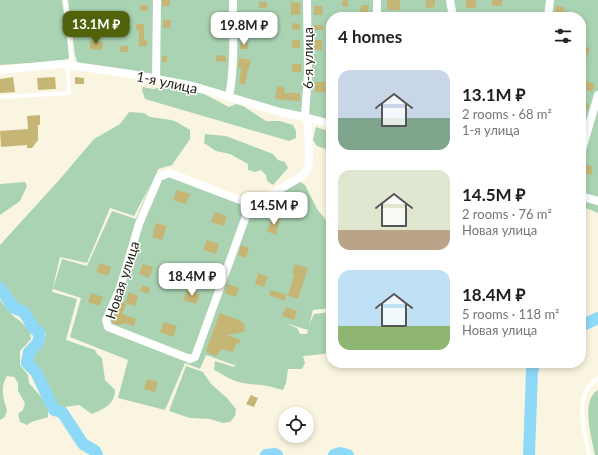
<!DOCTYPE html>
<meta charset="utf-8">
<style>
:root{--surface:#fff;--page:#f6f6f6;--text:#202124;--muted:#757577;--accent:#50630b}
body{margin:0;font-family:Lato,sans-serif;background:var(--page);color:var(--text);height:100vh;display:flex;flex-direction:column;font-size:15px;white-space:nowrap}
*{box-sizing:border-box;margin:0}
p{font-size:13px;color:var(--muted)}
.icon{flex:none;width:22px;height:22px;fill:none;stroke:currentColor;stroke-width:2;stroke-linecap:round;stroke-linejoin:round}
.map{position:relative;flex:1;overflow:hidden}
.panel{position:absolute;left:326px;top:12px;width:260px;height:356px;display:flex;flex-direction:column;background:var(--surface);border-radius:16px;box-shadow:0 2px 6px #0003}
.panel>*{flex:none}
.controls{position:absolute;left:278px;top:407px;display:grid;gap:8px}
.controls a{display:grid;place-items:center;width:36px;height:36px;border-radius:50%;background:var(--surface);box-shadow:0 2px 6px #0003;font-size:20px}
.price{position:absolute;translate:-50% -34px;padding:0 9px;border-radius:8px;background:#fff;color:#222;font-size:13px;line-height:26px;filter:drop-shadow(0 1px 2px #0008)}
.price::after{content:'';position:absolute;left:50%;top:24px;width:12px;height:9px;margin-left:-6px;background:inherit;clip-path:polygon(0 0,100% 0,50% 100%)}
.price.on{background:var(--accent);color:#fff}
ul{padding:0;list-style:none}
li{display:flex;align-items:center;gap:12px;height:100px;padding:0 12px}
li span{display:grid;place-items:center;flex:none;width:112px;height:80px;border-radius:12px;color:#555}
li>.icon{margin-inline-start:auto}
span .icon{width:48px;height:48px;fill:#fffc;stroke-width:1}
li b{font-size:17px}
h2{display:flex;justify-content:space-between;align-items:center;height:48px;padding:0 12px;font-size:17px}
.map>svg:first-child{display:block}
.green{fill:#a9d3b2;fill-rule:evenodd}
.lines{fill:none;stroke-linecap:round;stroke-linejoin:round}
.river{stroke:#8ed9f7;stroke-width:12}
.building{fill:#c6b676}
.service{stroke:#fff;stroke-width:4}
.minor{stroke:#fff;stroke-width:8}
.labels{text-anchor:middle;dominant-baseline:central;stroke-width:3;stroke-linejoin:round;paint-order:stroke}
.street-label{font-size:14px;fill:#1f1e16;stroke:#fff}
</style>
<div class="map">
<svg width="598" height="455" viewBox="0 0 598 455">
<rect width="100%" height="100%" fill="#faf5e0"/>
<path class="green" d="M0,0h62l8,58 -9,3 -61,4z
M68,0h530v197l-17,-4v-176h-250v106l-178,-49 -75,-9 -3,-10z
M167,86l37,8 25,13 7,-3 7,2 23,15h14l13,4 3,6v7l-7,3 -144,-42 -3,-9 1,-3 10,2z
M129,112l15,1 6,4 21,3 6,2 13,8v9l-18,26 -14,4 -2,6 11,-5 86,33 42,-25 10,7 12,24 14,17v82l-18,2 -4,15 5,-11 17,-2v38l-7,4 -21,2 2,7 -3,6h-14l-2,14 -3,7c-6,-1 -10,-3 -15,-4 -12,-2 -24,-1 -35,-6 -6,-2 -12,-7 -19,-10l1,-9 19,6 2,-8 -2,6 -28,-10 -6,14 -15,-6 -20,47 -47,-12 10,-38 -58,-23 11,-39 -28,-9 9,-30 25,7 25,-55 24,8 15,-35 -17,32 -24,-8 -23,55 -27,-6 -8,35 25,7 -11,41 29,10 2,4 5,4 3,22 10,10c0,14 -11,19 -23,24l-13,-9 -15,2 -7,-1 -19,-37 -6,-6 3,-10 9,-10 2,-9 -4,-6 -7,-2 -7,-14 -12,-8 -16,-21v-38l60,-66 34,-40 26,-15zM287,324h1l20,6 -1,4h-7l-3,-6z
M316,127l15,5v19l-14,-5 -4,-6z
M205,134l21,2 47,18 5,6 7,2 3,6 -15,17 -6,-4 -1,-6 -5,-5 -6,2 -7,-2v-6l-18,-10 -14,-3 -12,-8z
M25,182l2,4 -7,15 -20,14v-31z
M581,201l17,4v8l-7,-3 -10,-3z
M0,300l14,17 5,3 10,10 2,9 -11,12v14l8,10 1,8 13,15 6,12v7c-8,3 -14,3 -21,8l-7,-3 -2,-8 5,-4 2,-7 -7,-12v-8l-4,-6 -7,-1c-7,11 -4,22 0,34l-2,7 -5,3z
M186,366l17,6 8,12 16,14 9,11 -1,7 -5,6 -7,1 -13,-4 -20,-1 -21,-7z
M598,390v65h-3c-3,-16 -15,-55 3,-65z"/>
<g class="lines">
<path class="river" d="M0,288l14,20 10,4 10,17 5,3c2,10 -4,14 -10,20l-2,11 9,9 18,38 8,2 21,32 12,7 2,4
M581,326l17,-8
M266,455l9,-1 2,1
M334,455l6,-2 8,2
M529,455l3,-84 3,-8"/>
</g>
<path class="building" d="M162,0h8v6h-8z
M343,0h5v7l-6,-1z
M387,0h13v10h-13z
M426,0h9v7l-9,1z
M466,0h10v8h-10z
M492,0h10v6h-10z
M259,2h8v6h-8z
M291,2l10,1 -1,12h-8l-1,-1z
M140,5h8v6h-8z
M361,5h8l-1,7h-8z
M556,5l9,3 -3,9h-8z
M314,6h8l1,9h-9z
M163,20h8l-1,8h-7z
M242,21h8v6h-8z
M292,23l8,1v6h-8z
M136,24h8v16h3v6h-8v-16h-3z
M314,25h9v5h-9z
M292,40h8v8h-8z
M315,40h7v10h-8z
M90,41l13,1 -1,8 -12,-1z
M240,43h8v6h-8z
M581,45l9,3 -3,9 -6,-3z
M120,46h8v6h-8z
M216,55l10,1v6l-10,-1z
M162,56h5v6h-5z
M239,58l12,2 -2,9h-1l-3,16 -6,-1 2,-16h-3z
M292,64h9v8h-9z
M13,77l2,15 -15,1v-14z
M55,77l1,12 -18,1 -1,-12z
M75,77l9,1v6h-9z
M586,81l9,3 -3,8 -8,-3z
M315,82h10l1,10h-11z
M277,86l8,2 -1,5h16v8l-25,-2z
M581,101l8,3 -7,20h-1z
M40,115v10h-2v15l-6,8h-5v-3l-26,2 -1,-16 28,-2 -1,-13z
M585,164l8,3 -2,8 -9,-3z
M177,190l13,4 -4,10 -13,-4z
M287,201l12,4 -3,11 -13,-5z
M215,212l12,4 -3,10 -13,-4z
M273,216l7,3 -4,16 -9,-4z
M156,223l11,3 -5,14 -10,-3z
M207,240l12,4 -3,10 -13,-4z
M241,245l8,3 -3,10 -8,-3z
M100,263l11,4 -3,9 -12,-4z
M143,264l10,3 -4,11 -10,-4z
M295,264l13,4 -10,31 -10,-3 6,-21 -2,-1z
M258,273l10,4 -4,10 -9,-3z
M228,284l11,4 -3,9 -11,-4z
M143,285l7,3 -2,6 -8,-3z
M187,290l13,4 -4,10 -13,-4z
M271,290l16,5 -3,6 -15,-6z
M129,292l9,4 -3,10 -10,-3z
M91,293l12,4 -4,9 -11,-4z
M120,302l6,2 -4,10 14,5 -2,7 -11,-3 -3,2 -8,-2z
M286,307l11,4 -3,9 -12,-4z
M220,313l19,7 6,5 -1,7 -17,3 13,5 -1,5 -3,-1 -3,8 -11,-3 -1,2h-2l-2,5 -8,-2 -3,-4z
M164,322l13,4 -4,11 -13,-5z
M147,379l11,3 -3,10 -11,-3z
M251,395l7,3 -4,9 -8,-3z"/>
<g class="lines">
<path class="service" d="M0,97l69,-4 -1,-22 3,-6v-9l-6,-56
M589,455c-4,-25 -17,-60 9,-77"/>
<path class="minor" d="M377,0v17
M450,0l3,17
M548,17l2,-17
M0,70l61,-6 70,10 62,12 87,26 25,5 26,7
M156,79l1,-79
M229,97c6,-32 4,-65 4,-97
M581,153l17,-58
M581,196l17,5
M257,203h-9l-79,-30 -10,4 -20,47 -19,64 -14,32 2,7 82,32 5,-2 51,-141 5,-7 6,-6 45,-27 6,-8 1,-8 -1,-36 -3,-7 3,-44 -1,-73"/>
</g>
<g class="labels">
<g class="street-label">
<text transform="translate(307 58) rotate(-90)">6-я улица</text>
<text transform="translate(167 82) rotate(12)">1-я улица</text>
<text transform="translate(122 280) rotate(-72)">Новая улица</text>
</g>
</g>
</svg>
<div class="controls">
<a><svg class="icon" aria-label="locate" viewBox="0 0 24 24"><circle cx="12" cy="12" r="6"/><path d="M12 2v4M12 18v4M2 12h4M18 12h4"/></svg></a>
</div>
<b class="price on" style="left:96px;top:45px">13.1M ₽</b>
<b class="price" style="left:244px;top:46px">19.8M ₽</b>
<b class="price" style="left:274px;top:226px">14.5M ₽</b>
<b class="price" style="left:192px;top:297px">18.4M ₽</b>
<section class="panel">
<h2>4 homes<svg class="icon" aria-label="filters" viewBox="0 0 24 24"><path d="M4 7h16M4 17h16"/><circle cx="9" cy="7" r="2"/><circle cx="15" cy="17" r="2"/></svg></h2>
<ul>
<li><span style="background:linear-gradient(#c9d6e8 60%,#7fa58c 0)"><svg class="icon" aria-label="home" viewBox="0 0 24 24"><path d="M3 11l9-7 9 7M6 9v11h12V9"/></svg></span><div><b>13.1M ₽</b><p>2 rooms · 68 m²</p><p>1-я улица</p></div></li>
<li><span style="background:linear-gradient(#dfe7d0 75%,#b9a48a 0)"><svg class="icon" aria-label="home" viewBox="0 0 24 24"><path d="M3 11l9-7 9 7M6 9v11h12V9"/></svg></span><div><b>14.5M ₽</b><p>2 rooms · 76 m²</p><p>Новая улица</p></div></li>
<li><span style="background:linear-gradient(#bfe0f5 70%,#8fb573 0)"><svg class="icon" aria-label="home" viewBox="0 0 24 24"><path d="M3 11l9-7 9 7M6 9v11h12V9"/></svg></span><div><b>18.4M ₽</b><p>5 rooms · 118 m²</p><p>Новая улица</p></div></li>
</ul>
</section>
</div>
